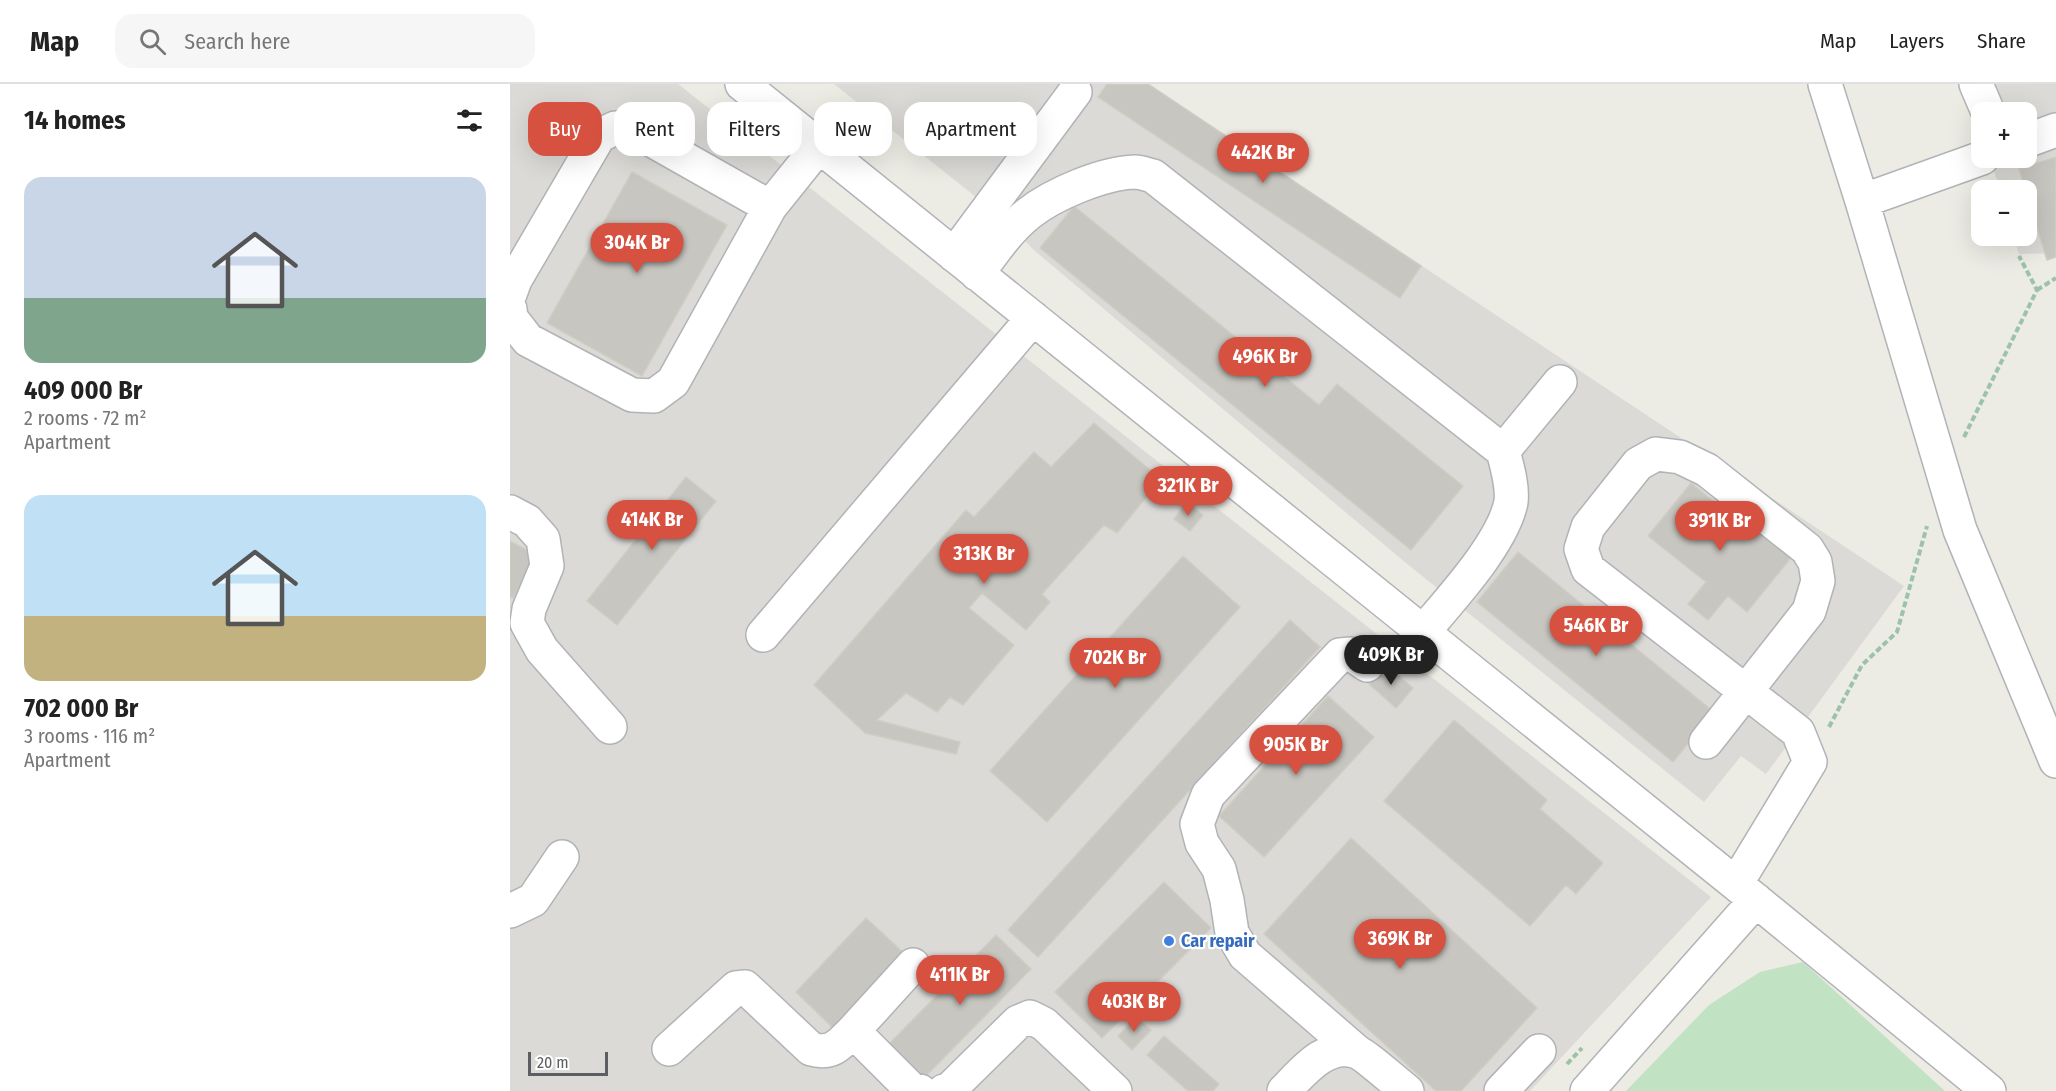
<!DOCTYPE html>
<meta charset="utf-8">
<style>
:root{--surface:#fff;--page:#f6f6f6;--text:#222;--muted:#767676;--line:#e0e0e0;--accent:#d65140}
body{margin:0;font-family:"Fira Sans Condensed",sans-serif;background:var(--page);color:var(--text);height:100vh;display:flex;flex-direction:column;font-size:22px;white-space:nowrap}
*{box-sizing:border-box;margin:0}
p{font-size:20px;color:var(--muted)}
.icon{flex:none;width:33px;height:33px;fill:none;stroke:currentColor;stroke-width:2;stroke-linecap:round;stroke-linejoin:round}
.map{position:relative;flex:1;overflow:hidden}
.drawer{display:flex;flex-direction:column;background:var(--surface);width:510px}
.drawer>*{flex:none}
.banner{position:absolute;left:18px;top:18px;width:570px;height:54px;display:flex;gap:12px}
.fabs{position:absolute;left:1461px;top:18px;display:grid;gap:12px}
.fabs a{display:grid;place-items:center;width:66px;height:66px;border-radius:12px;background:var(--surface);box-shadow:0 6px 24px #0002;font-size:30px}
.scale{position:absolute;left:18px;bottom:15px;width:80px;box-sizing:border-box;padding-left:6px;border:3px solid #5c5e62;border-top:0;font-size:16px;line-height:21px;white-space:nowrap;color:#5c5e62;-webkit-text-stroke:4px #fff;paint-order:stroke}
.price{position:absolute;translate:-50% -51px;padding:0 14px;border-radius:21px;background:var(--accent);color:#fff;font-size:20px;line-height:39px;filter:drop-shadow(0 2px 3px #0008)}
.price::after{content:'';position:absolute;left:50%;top:36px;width:18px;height:14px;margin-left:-9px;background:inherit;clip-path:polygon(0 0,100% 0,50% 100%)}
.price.selected{background:#222;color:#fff}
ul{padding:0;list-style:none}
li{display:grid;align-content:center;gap:12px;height:318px;padding:0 24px}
li span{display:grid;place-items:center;height:186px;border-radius:18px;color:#555}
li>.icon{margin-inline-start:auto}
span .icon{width:108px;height:108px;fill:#fffc;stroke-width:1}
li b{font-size:26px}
h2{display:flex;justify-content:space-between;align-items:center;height:72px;padding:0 24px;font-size:26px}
.tag{padding:0 21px;border-radius:18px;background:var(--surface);box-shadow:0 6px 24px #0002;font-size:21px;line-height:54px}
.tag.selected{background:var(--accent);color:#fff}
header{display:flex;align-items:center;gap:36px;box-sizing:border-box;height:84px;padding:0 30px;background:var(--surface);border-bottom:2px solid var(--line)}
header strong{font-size:28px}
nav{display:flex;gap:33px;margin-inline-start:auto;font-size:21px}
.search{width:420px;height:54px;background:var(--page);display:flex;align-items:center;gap:15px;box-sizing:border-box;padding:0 21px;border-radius:18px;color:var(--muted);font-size:22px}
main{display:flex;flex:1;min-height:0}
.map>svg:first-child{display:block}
.industrial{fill:#dbdad6}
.green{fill:#c2e2c4}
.building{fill:#c8c6c0;stroke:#d0cdc3;stroke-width:1.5}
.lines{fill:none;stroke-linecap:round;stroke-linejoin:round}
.minor-casing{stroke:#b1b3b7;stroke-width:36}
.path{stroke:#9cc2a9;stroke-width:4;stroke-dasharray:6 3;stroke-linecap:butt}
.minor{stroke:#fff;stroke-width:33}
.shop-dot{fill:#3f7fe0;stroke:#fff;stroke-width:2}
.labels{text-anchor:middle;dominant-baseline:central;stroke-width:4.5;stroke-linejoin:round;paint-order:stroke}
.shop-label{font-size:18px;font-weight:bold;fill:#366cbe;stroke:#fff;text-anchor:start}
</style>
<header>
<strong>Map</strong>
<div class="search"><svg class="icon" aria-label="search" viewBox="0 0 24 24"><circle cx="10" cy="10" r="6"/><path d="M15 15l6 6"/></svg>Search here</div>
<nav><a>Map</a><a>Layers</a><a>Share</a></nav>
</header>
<main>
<section class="drawer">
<h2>14 homes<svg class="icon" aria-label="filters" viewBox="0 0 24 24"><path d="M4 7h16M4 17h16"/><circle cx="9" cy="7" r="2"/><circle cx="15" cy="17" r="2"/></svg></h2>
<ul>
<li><span style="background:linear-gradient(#c9d6e8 65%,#7fa58c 0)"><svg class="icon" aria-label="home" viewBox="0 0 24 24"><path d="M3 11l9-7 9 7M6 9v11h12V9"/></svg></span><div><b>409 000 Br</b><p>2 rooms · 72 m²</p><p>Apartment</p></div></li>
<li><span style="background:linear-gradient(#bfe0f5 65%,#c2b280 0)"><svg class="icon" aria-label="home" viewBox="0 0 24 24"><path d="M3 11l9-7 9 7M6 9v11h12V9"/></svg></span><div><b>702 000 Br</b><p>3 rooms · 116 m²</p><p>Apartment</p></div></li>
</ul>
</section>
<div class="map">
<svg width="1546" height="1007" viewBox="0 0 1546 1007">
<rect width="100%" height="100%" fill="#ecebe4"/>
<path class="industrial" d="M0,0h168l1033,813 -181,194h-1020z
M324,0h314l756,502 -138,188 -25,-18 -37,46 -298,-239 -371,-312 -34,-34z
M1458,0h88v169l-37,1 -6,-18h13v-46h-26l-10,-32h36v-46h-44l-1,18z"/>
<path class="green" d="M1293,878l142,129h-319l83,-86 51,-33z"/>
<path class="building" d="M597,0h41l273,182 -21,32 -302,-201z
M1546,73v100l-9,3 -28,-91z
M122,88l95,53 -85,151 -95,-53z
M564,122l245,199 18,-21 126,102 -52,64 -371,-302z
M584,339l67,56 -44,54 -13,-8 -62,69 8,8 -24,28 -44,-37 -13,15 45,37 -51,60 -13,-8 -13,15 -31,-19 -29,27 83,22 -4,12 -91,-21 -51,-48 152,-175 8,7 60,-65 17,15z
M176,393l30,24 -99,124 -30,-24z
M1181,399l58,47 6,-7 39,31 -47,58 -19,-16 -20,24 -20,-16 18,-22 -58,-46z
M677,418l16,13 -13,16 -16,-12z
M0,457l26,14 -23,43 -3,-1z
M1008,468l196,160 -41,50 -196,-160z
M673,472l57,51 -193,215 -57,-51z
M780,536l30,27 -282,310 -30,-27z
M876,581l27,23 -17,20 -27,-24z
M818,612l46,41 -110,120 -45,-41z
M944,636l93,80 -7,9 63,54 -27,31 -10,-9 -36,41 -146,-125z
M841,754l186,170 -76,83h-25l-172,-157z
M654,798l47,46 -109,110 -47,-46z
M356,834l40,37 -71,75 -39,-38z
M486,851l35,34 -107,109 -35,-34z
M626,933l15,13 -19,20 -14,-14z
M654,952l55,48 -6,7h-25l-41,-36z"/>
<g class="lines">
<g class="minor-casing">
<path id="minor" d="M232,0l994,800 253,207
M1315,0l37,117 98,329 96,231
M1466,0l12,28
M1516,57l30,-11
M1352,117l120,-43
M444,171l121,-163
M467,190c16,-21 31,-44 51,-60 25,-20 75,-41 107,-42 6,0 13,3 18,4l350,275c4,15 10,35 8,51 -8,41 -61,98 -88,130
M0,210l5,-14 84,-144 16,-8 19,2 136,77
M0,225l1,9 17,22 104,55 22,1 19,-14 97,-175 49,-61
M993,367l57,-69
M0,428l17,9 16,18 4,27 -18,43 -2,14 15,27 68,77
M253,551l270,-317
M1196,658l103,-131 9,-30 -3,-19 -8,-13 -100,-79 -27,-13 -24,-3 -18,10 -50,63 -7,22 7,20 210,163 12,30 -74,122
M0,827l23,-11 29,-43
M343,947l60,-66
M159,965l67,-61 9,-1 66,62c21,6 28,-4 42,-18l58,58 9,2
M846,967l-111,-96 -13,-22 -5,-33 -8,-31 -17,-26 -5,-19 11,-29 132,-140 11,-1 16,11
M434,1007l6,-2 68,-67 12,-5 14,7 71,67
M774,1007c18,-18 41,-48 70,-40 10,2 42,32 53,40
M991,1007l38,-40
M1077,1007l169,-191"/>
</g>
<path class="path" d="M1527,206l19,-12
M1454,353l73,-147 -18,-34
M1319,643l33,-62 35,-33 30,-106
M1057,980l15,-16"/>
<use href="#minor" class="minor"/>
</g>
<circle class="shop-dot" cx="659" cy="857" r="6"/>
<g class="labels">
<g class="shop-label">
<text x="671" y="857">Car repair</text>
</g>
</g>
</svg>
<div class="fabs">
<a>+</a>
<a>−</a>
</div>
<div class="scale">20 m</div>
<b class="price" style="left:753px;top:100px">442K Br</b>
<b class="price" style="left:127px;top:190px">304K Br</b>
<b class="price" style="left:755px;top:304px">496K Br</b>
<b class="price" style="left:678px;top:433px">321K Br</b>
<b class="price" style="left:142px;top:467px">414K Br</b>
<b class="price" style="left:1210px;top:468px">391K Br</b>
<b class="price" style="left:474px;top:501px">313K Br</b>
<b class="price" style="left:1086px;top:573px">546K Br</b>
<b class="price selected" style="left:881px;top:602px">409K Br</b>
<b class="price" style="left:605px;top:605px">702K Br</b>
<b class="price" style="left:786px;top:692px">905K Br</b>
<b class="price" style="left:890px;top:886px">369K Br</b>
<b class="price" style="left:450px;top:922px">411K Br</b>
<b class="price" style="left:624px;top:949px">403K Br</b>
<div class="banner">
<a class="tag selected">Buy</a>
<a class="tag">Rent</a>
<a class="tag">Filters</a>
<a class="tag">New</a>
<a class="tag">Apartment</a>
</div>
</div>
</main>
